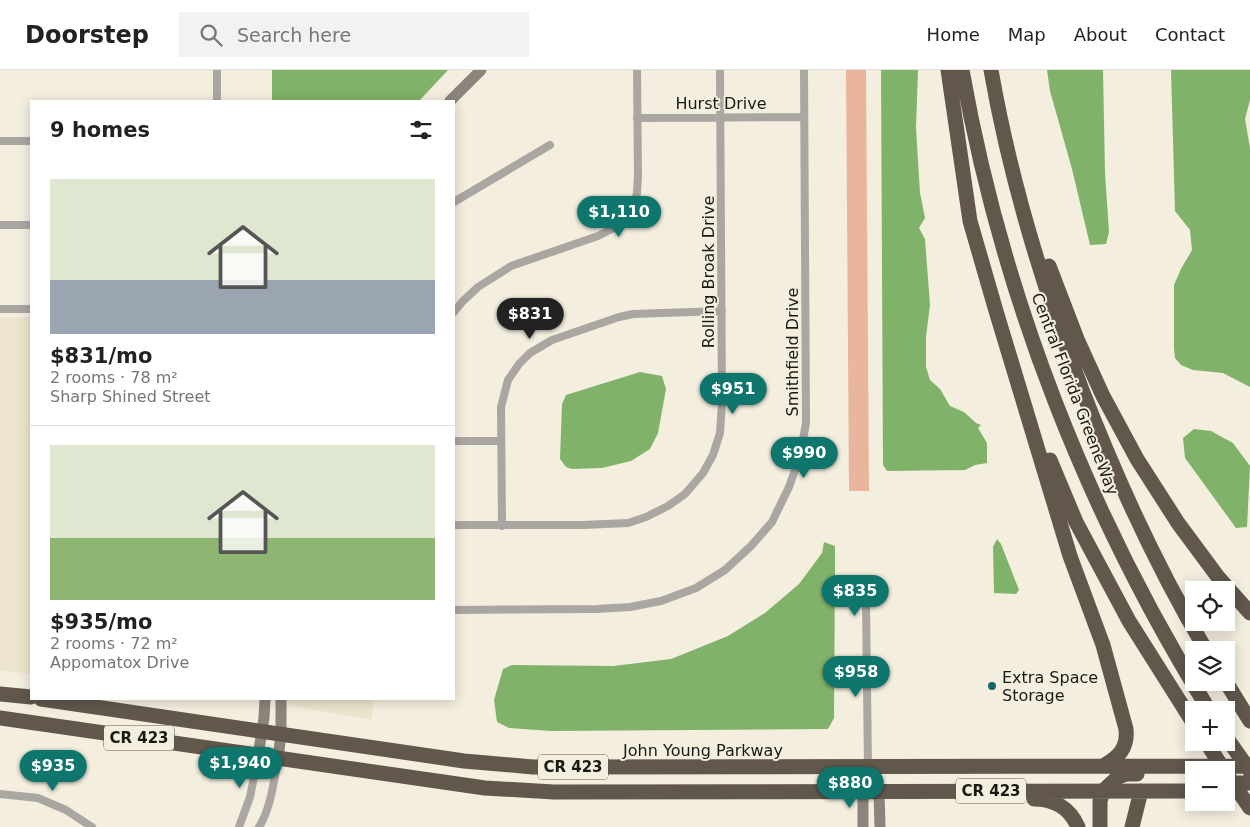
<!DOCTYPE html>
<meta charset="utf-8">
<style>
:root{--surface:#fff;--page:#f2f2f2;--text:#222;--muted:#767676;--line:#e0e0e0;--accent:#0f766e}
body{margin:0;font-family:"DejaVu Sans",sans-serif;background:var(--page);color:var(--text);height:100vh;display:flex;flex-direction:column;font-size:19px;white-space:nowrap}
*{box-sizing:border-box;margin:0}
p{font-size:16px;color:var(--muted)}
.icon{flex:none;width:28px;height:28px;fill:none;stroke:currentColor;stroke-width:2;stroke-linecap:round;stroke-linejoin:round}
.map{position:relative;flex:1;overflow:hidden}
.panel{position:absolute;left:30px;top:30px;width:425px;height:600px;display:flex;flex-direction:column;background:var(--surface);border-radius:0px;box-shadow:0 2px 12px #0003}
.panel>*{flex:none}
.buttons{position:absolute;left:1185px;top:511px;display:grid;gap:10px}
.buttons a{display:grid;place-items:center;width:50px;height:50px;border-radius:0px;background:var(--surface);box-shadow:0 2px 12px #0003;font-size:25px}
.price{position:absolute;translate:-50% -42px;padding:0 11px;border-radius:18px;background:var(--accent);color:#fff;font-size:16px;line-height:32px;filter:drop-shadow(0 1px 2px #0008)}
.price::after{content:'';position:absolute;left:50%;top:30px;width:15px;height:11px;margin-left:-8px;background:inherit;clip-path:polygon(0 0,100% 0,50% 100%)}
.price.active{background:#222;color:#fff}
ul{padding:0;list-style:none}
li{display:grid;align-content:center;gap:10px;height:265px;padding:0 20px}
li+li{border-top:1px solid var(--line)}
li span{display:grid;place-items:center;height:155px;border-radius:0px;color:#555}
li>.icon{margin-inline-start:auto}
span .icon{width:90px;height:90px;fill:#fffc;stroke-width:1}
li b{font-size:21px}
h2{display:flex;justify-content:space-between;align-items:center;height:60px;padding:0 20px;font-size:21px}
header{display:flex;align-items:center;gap:30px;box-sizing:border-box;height:70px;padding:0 25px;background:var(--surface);border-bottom:1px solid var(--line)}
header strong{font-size:24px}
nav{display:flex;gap:28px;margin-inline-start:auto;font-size:18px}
.search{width:350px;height:45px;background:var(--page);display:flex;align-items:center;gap:12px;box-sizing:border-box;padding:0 18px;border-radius:0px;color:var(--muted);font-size:19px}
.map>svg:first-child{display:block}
.built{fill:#ece4cd}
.green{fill:#e9b69d}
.water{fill:#81b26a}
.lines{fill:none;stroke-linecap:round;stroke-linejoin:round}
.street{stroke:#aba6a1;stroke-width:8}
.secondary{stroke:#8b847c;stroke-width:11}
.highway{stroke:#61574b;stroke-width:15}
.poi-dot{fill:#16656b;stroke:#f3eede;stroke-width:2}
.labels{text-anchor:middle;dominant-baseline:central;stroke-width:4;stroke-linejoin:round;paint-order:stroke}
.shield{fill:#f3eede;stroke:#5c5950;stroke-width:1}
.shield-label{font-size:15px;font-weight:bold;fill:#1b1913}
.street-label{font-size:16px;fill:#1b1913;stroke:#f3eede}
.poi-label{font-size:16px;fill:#1b1913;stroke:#f3eede;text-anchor:start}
</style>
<header>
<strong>Doorstep</strong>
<div class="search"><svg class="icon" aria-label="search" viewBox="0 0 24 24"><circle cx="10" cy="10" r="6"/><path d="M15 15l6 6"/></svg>Search here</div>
<nav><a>Home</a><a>Map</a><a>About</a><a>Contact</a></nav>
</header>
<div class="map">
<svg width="1250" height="757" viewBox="0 0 1250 757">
<rect width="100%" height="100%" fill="#f3eede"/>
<path class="built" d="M31,247v357l-31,-4v-352z
M285,629h88l-1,21 -87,-15z"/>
<path class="green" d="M846,0h20l3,421h-20z"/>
<path class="water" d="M272,0h176l-29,31h-147z
M881,0h37l-2,58 4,65 5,25 -6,10 6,11 5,66 -4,32v30l4,13 10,9 10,17 14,6 12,11 5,2 -3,3 9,15v20l-12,2 -10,5 -78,1 -4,-6z
M1047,0h56l2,103 4,59 -3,12 -16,1 -18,-76 -22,-78z
M1171,0h79v30l-5,19 5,29v239l-27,-14 -30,-3 -12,-5 -6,-7 -1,-10v-63l7,-16 11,-19 -2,-20 -15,-19z
M640,302l22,4 4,13 -8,44 -8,16 -19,12 -29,7 -30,1 -6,-2 -6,-8 2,-55 4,-9z
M1194,359l17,2 22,12 17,23 -3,61 -11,1 -51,-70 -2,-20z
M997,469l4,5 18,46 -3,4 -22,-1 -1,-46z
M824,472l11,4v23l-1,149 -6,11 -277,2 -42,-3 -12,-6 -3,-22 9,-31 9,-4 101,1 58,-7 57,-23 37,-23 34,-29 23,-31z"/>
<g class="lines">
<path class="street" d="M217,0v31
M637,48l167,-1
M0,71h31
M454,132l96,-57
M0,155h31
M0,239h31
M454,242l8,-10 16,-15 33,-21 87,-30 24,-12 11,-15 4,-16 1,-17 -1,-106
M454,371h47
M454,455h129l45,-2 18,-6 22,-11 17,-12 18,-21 10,-18 7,-22 2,-30 -2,-333
M502,456l-1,-119 7,-27 11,-16 11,-11 22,-13 67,-23 14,-3 89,-3
M866,533l2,164
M454,540l143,-1 33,-2 31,-6 35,-13 29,-18 26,-24 21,-24 17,-35 11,-31 6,-33 -2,-353
M0,724l38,4 28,12 26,17
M239,757l11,-30 8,-41
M259,757c12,-19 15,-47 19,-68"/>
<path class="secondary" d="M450,31l31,-31
M258,686l6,-38 1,-19
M278,689l3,-25v-35
M868,697l11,25 1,35
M863,757v-35l5,-25"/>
<path class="highway" d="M948,0l22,151 26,90 74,245 33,89 23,84c2,19 -7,28 -23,37
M962,0c40,226 126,445 247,640
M991,0c19,109 52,217 91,320 35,90 75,178 124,260
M1049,196l28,73 26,57 34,63 41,64 40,54 32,36
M1050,390l26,62 53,99 65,103
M1226,612l24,39
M0,624l31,3
M41,629l423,62 69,6 717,-1
M0,648l485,70 69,4 640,-1
M1226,667l24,34
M1206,672l18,28
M1226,703l24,35
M1226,713h24
M1034,729c20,0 36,9 44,28
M1100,757v-26l3,-10 15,-14 9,-3h10
M1132,757l9,-36"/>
</g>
<circle class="poi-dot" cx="992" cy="616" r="5"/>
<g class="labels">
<g class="shield">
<rect x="104" y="655.5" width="70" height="25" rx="4"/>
<rect x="538" y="684.5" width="70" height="25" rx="4"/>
<rect x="956" y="708.5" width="70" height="25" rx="4"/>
</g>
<g class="shield-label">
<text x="139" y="668">CR 423</text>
<text x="573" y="697">CR 423</text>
<text x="991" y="721">CR 423</text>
</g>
<g class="street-label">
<text x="721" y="33">Hurst Drive</text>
<text transform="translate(708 202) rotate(-90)">Rolling Broak Drive</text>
<text transform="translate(792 282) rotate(-90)">Smithfield Drive</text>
<text transform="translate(1075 324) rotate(69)">Central Florida GreeneWay</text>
<text x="703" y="680">John Young Parkway</text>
</g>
<g class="poi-label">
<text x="1002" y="607">Extra Space<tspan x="1002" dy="18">Storage</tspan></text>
</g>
</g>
</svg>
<div class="buttons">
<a><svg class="icon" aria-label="locate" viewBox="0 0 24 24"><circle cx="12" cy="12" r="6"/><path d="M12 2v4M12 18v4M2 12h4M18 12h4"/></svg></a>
<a><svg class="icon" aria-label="layers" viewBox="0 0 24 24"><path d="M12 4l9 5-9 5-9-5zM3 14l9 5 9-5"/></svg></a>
<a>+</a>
<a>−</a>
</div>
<b class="price" style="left:619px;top:168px">$1,110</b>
<b class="price active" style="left:530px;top:270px">$831</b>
<b class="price" style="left:733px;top:345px">$951</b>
<b class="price" style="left:804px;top:409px">$990</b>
<b class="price" style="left:855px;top:547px">$835</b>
<b class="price" style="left:856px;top:628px">$958</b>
<b class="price" style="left:240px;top:719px">$1,940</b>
<b class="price" style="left:53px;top:722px">$935</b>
<b class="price" style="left:850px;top:739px">$880</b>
<section class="panel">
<h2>9 homes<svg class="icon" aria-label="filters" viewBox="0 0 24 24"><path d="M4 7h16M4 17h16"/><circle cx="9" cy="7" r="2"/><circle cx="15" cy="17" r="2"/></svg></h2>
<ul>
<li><span style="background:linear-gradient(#dfe7d0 65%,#9aa5b1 0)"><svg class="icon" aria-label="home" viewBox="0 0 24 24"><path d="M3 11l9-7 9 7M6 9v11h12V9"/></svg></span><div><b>$831/mo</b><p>2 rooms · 78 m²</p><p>Sharp Shined Street</p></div></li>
<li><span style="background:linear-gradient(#dfe7d0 60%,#8fb573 0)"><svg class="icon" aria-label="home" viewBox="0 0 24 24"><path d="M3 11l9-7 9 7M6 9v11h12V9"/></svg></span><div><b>$935/mo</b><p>2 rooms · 72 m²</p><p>Appomatox Drive</p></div></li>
</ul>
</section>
</div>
